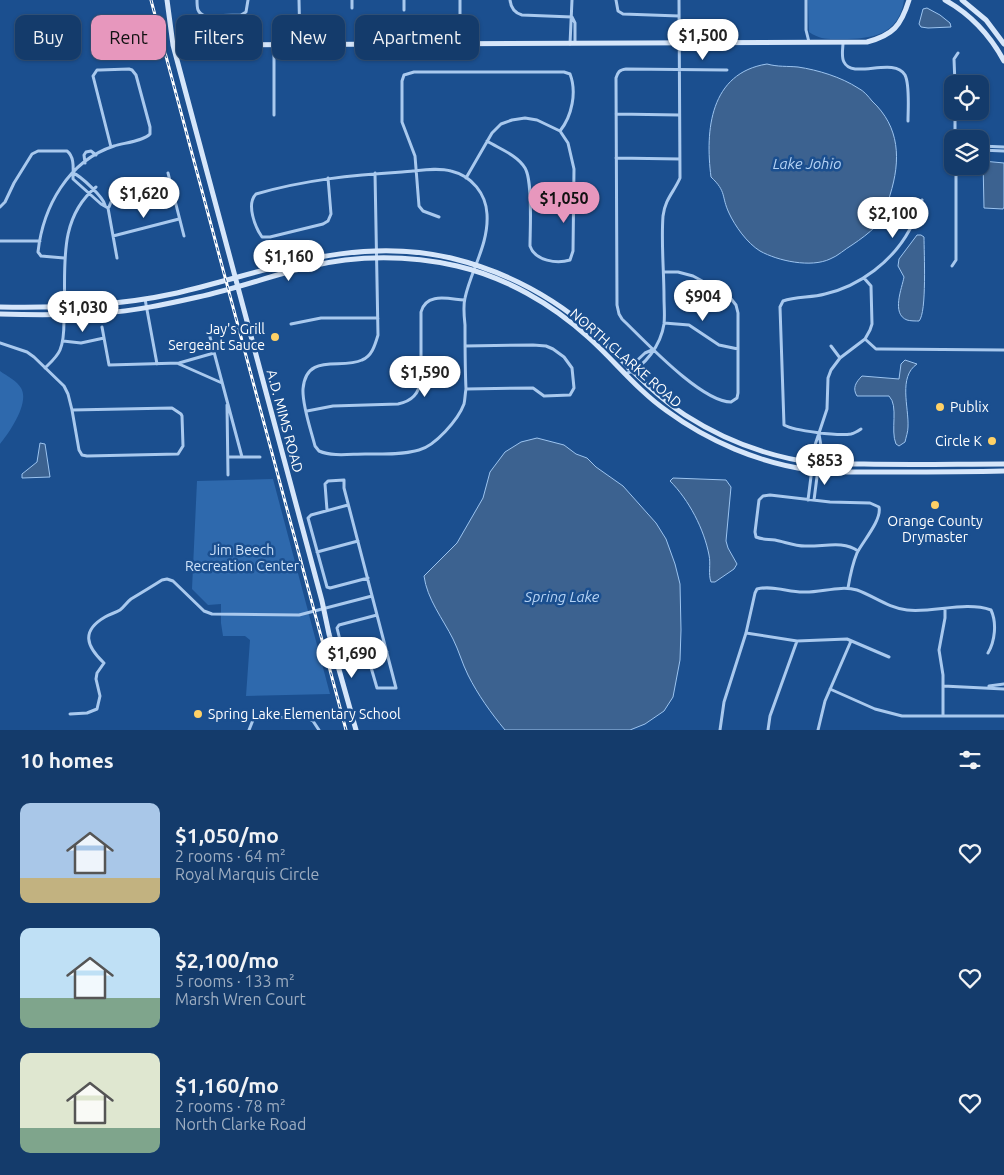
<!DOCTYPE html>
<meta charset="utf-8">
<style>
:root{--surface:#143b6b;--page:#1d4271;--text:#f1f3f6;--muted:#9dadc1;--line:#33557e;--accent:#e797bd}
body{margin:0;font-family:Ubuntu,sans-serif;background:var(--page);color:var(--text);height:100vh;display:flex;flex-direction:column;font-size:19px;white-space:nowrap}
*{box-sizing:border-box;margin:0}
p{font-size:16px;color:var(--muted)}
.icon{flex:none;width:28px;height:28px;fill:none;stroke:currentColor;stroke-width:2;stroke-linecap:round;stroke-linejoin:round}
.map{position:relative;height:730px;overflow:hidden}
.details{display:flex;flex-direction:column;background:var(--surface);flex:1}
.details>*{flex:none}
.top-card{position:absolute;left:15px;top:15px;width:500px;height:45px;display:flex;gap:10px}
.tools{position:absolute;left:944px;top:75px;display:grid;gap:10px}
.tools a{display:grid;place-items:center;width:45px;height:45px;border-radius:10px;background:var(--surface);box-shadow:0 1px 4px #0004,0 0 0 1px var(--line);font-size:25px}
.price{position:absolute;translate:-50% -42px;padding:0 11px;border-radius:18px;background:#fff;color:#222;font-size:16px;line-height:32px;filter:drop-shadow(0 1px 2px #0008)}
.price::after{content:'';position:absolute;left:50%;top:30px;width:15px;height:11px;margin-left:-8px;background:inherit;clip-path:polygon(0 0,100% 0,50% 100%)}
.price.active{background:var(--accent);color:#111}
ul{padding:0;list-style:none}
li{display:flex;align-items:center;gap:15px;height:125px;padding:0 20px}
li span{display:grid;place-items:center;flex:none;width:140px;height:100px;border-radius:10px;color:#555}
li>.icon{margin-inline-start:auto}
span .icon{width:60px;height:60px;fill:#fffc;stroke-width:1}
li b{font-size:21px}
h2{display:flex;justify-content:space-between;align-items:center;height:60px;padding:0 20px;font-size:21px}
.tag{padding:0 18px;border-radius:10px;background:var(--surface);box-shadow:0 1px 4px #0004,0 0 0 1px var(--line);font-size:18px;line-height:45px}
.tag.active{background:var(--accent);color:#111}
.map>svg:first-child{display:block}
.green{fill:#2e69ad}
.water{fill:#3c6290;stroke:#9cc4f0}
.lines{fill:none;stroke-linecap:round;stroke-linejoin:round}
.street{stroke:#a9c9ee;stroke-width:3}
.secondary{stroke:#d6e6fa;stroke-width:5}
.rail-casing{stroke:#fff;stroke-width:3}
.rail{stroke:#1b4f8f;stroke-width:1;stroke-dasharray:4;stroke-linecap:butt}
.poi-dot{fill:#ffd166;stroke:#1b4f8f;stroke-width:2}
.labels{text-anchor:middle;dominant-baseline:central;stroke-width:5;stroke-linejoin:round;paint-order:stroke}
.poi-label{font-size:14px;fill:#fff;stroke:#1b4f8f;text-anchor:end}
.street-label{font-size:14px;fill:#fff;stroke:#1b4f8f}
.park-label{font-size:14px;fill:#cfe3fa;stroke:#1b4f8f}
.water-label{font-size:15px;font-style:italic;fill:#b5d3f5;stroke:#1b4f8f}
</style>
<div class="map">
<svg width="1004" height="730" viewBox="0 0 1004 730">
<rect width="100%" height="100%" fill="#1b4f8f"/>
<path class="green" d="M808,0h96c-5,35 -32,39 -62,39 -14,0 -21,1 -33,-7z
M0,371c7,5 17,10 21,17 9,15 -12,45 -21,56z
M273,479l57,215 -84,2 4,-56 -5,-4h-22l-2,-13v-19l-13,1 -16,-16 5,-108z"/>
<path class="water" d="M927,8l13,7 10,8 1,4 -23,1 -7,-1 -2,-3 4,-15z
M767,64c11,3 20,2 31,3 20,3 43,10 60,21 6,3 10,8 14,13 28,26 29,59 18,94 -3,11 -6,22 -14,31 -7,7 -15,13 -24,19 -7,4 -14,11 -22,14 -19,9 -52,2 -70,-8 -13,-8 -25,-25 -31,-38 -8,-17 -2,-21 -18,-36 -6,-47 -1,-104 56,-113z
M983,161l21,2v44l-1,2 -19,-1z
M917,235h4l3,2c0,15 3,76 -5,84 -3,0 -9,0 -12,-1 -16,-6 -5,-32 -3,-43l-6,-11 1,-7z
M905,360l12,4c-19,13 -8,43 -9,63 0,5 -2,10 -3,15l-6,4 -3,-2c-6,-14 3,-38 -7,-48h-32c-5,-8 -1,-14 5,-20l37,3 2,-15z
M537,438l27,7 12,9 11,4 9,9 27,19 33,37 10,16 9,25 5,20 1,46 -1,30 -7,37 -9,14 -19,13 -15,6h-125c-14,-17 -27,-35 -37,-55 -6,-12 -9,-24 -15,-36 -10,-20 -26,-40 -29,-63l33,-33 26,-45 7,-26 15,-20 16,-10z
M40,443l5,1 5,33 -28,1v-4l15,-12z
M673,478l53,2 5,7 -5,54 2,7 9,16 -3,5 -19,13h-4c-3,-8 0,-18 -2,-27 -5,-26 -20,-55 -39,-74z"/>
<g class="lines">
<path class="street" d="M197,0c0,8 0,13 8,16l36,-1 5,-3 2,-12
M299,0l1,44
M352,0v8
M404,0v10
M460,0v44
M510,0c1,9 5,13 12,15l50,2
M616,0l2,11 5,3 56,2
M806,0v30l3,12
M572,17l3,6v20
M843,43c0,5 -2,14 1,19 8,18 50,-6 61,13 5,10 3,34 3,46
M570,44l2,-44
M274,45v70
M955,84l-1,-25 4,-6
M955,111v28
M616,114l63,1
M980,146l24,1
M980,150l24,1
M616,158l64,1
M85,163l-1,-8 2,-3 5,-1 5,4
M73,173c8,3 30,24 32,32
M168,173l16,63
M328,178l3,36 -3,7 -5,3 -53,13h-8c-7,-10 -16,-33 -6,-43 48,-14 96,-19 146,-22 16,-1 34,-5 49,-1 21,5 35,23 36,43 2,30 -16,56 -22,84 -2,8 -1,18 0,27 0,21 0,43 1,64 -1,5 -1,11 -2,15 -6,16 -29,42 -45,46 -18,5 -37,4 -54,4 -15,0 -32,3 -46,-3l-4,-5c-4,-16 -13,-41 -12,-57 3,-37 38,-19 59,-29 10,-4 13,-15 16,-25l-3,-162
M466,178l26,-45 9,-9 11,-4 13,-2 12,2 23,11 8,12 6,26 -1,82 -3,9c-13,4 -35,1 -40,-14 0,-16 3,-65 -5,-78 -8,-13 -25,-19 -38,-27
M0,207l5,-5 9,-19 18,-29 6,-3h29c8,6 6,19 6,28l28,25 7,4 9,50
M109,207l2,-5 5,-3 54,-15
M439,217l-16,-6 -4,-5 -4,-50 -13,-34v-41l2,-6 10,-3h150l6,2c7,18 2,42 -10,57
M113,236l66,-17
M0,241h40
M64,258l-23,-2 -3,-4c5,-45 30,-91 76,-106 9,-3 30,-5 36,-12v-7l-14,-52 -4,-5 -3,-1 -29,1h-3l-4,6 18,71
M952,266l4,-6v-94
M664,272h14l15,4 35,19 8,10 2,8v80l-1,5 -6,4c-30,0 -87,-62 -109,-83l-3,-5 -2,-9 -1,-227c2,-6 3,-8 10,-9l101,1
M145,299l12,65
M664,323l25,2 30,20 19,4
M291,324l30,-6h57
M102,327l7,38 70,-2 35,-10
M210,337l32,120
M865,339l11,10h5l123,1
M63,341l18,2 23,-5
M0,343l27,9 7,5 30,29 4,8 4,16 7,40 3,5 5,1 91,-2 5,-8 -1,-30 -1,-2 -9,-6 -100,2
M465,346l68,-1 13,1 7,3 11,8 8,11 2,20 -4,7 -26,1 -11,-8 -67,1
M831,346l9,12
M179,364l43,19
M45,368c6,-6 12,-11 15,-18 4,-9 4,-20 4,-30 3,-47 -9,-99 32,-133
M628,369l17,-16 7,-3
M625,374c20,-6 36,-30 39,-50 1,-8 0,-18 0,-27 0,-26 -3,-54 -1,-81 2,-17 11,-24 17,-38l-1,-178
M227,405l1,70
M307,411l26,-5 65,-2c14,-3 21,-10 23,-25v-67c5,-20 28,-13 43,-12
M861,429c-3,2 -6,4 -10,5 -13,2 -56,-3 -67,-9l-4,-118 3,-6c13,-5 28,-3 42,-7 35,-8 68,-33 85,-65 5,-10 8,-19 12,-29
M228,457h32
M808,500l7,-55 12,-36 1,-31 3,-8 9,-12 25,-19 5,-9 2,-6 -1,-38 -7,-8
M814,500l7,-54 -2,-12
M348,505l-37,10 -3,3 19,69 3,1 38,-10
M327,510l-2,-26 3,-3 16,-1v8l52,200h-19l-9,-31
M317,552l41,-11
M848,588c2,-12 4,-23 9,-35 6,-12 25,-33 22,-46l-9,-4 -40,-1 -60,-7 -7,1 -4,4 -4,32 1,5c7,3 12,2 19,3 10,2 20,6 30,6 18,1 38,-6 53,5
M377,615l-38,10 -2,3 8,32 4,2 38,-10
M746,633l51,8 50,-2 42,18
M943,686l61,3
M989,686l15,-2
M830,689l45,20 27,7h102
M70,714l17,-1 10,-4 3,-13 -4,-17 1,-6 7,-10c-18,-17 -23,-32 1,-46 5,-3 10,-4 15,-7 4,-3 7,-8 11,-11 10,-6 20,-12 31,-19l5,-1 6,2 31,30 8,3 87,1 73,-19
M943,716v-41l-4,-25 6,-32v-9
M249,730l4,-10 6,-3 48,1 6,3 6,9
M720,730l4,-28 22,-69 9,-40 2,-4c15,-4 31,3 46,3 17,1 37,-7 54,-2 17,6 31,18 50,20 27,3 58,-9 84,0 6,13 4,31 -3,43
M768,730l2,-14 27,-75
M818,730l7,-29 26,-60"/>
<path class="secondary" d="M167,0l6,45 149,556 7,33 27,96
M945,0c27,15 45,35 59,61
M962,0l24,20 18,24
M173,45l694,-3c26,-7 34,-16 42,-42
M0,307c60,1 118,-1 177,-14 93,-22 176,-58 274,-35 53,13 101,38 142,74 30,28 57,60 92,83 39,25 85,42 130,48 16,2 33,1 49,1 47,1 93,0 140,0
M0,314c34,1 69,1 102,-1 33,-2 65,-9 96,-16 37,-8 72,-21 109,-30 50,-12 100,-12 150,-1 48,11 95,38 131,71 27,24 49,53 79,74 41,30 92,52 143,59 27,3 54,2 81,2 38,0 75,0 113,-1"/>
<g class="rail-casing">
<path id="rail" d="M151,0l195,730"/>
</g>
<use href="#rail" class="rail"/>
</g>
<g class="poi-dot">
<circle cx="275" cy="337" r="5"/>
<circle cx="940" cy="407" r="5"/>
<circle cx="992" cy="441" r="5"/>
<circle cx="935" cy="505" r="5"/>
<circle cx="198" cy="714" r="5"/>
</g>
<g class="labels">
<g class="poi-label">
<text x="265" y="329">Jay's Grill<tspan x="265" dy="16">Sergeant Sauce</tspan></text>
<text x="950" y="407" text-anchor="start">Publix</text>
<text x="982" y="441">Circle K</text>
<text x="935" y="521" text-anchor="middle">Orange County<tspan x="935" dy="16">Drymaster</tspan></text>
<text x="208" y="714" text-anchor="start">Spring Lake Elementary School</text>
</g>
<g class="street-label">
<text transform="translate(626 358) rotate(41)">NORTH CLARKE ROAD</text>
<text transform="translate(285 421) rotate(75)">A.D. MIMS ROAD</text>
</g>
<g class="park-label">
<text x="242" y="550">Jim Beech<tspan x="242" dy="16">Recreation Center</tspan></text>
</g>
<g class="water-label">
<text x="807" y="163">Lake Johio</text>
<text x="562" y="596">Spring Lake</text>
</g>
</g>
</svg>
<div class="tools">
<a><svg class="icon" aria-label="locate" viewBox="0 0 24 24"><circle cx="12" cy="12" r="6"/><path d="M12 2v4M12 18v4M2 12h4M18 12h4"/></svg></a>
<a><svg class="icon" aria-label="layers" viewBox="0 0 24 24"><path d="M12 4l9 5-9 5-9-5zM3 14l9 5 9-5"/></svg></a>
</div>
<b class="price" style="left:703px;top:61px">$1,500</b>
<b class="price" style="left:144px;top:219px">$1,620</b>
<b class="price active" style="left:564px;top:224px">$1,050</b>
<b class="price" style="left:893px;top:239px">$2,100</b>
<b class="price" style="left:289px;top:282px">$1,160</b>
<b class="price" style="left:703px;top:322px">$904</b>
<b class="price" style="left:83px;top:333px">$1,030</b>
<b class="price" style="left:425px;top:398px">$1,590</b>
<b class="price" style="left:825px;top:486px">$853</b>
<b class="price" style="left:352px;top:679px">$1,690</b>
<div class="top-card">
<a class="tag">Buy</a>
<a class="tag active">Rent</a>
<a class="tag">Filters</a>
<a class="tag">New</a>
<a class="tag">Apartment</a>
</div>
</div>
<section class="details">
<h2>10 homes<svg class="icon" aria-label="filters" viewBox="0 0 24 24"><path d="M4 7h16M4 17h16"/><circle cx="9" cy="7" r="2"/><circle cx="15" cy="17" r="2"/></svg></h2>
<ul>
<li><span style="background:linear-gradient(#a9c7e8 75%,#c2b280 0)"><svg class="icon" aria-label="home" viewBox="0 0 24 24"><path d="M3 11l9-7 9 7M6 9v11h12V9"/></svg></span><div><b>$1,050/mo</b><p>2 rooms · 64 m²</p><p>Royal Marquis Circle</p></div><svg class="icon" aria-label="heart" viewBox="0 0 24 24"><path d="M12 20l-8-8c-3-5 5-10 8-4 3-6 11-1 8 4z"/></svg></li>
<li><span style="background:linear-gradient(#bfe0f5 70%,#7fa58c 0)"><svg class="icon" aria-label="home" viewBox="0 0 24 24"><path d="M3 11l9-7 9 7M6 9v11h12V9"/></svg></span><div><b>$2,100/mo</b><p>5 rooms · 133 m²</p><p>Marsh Wren Court</p></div><svg class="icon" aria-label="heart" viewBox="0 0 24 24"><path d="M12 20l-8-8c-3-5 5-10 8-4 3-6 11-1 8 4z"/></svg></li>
<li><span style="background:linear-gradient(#dfe7d0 75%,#7fa58c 0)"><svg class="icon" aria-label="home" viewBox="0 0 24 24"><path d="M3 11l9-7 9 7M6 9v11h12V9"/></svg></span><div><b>$1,160/mo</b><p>2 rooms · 78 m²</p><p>North Clarke Road</p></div><svg class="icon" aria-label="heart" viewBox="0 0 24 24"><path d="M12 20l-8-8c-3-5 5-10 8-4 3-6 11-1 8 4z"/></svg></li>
</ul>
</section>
